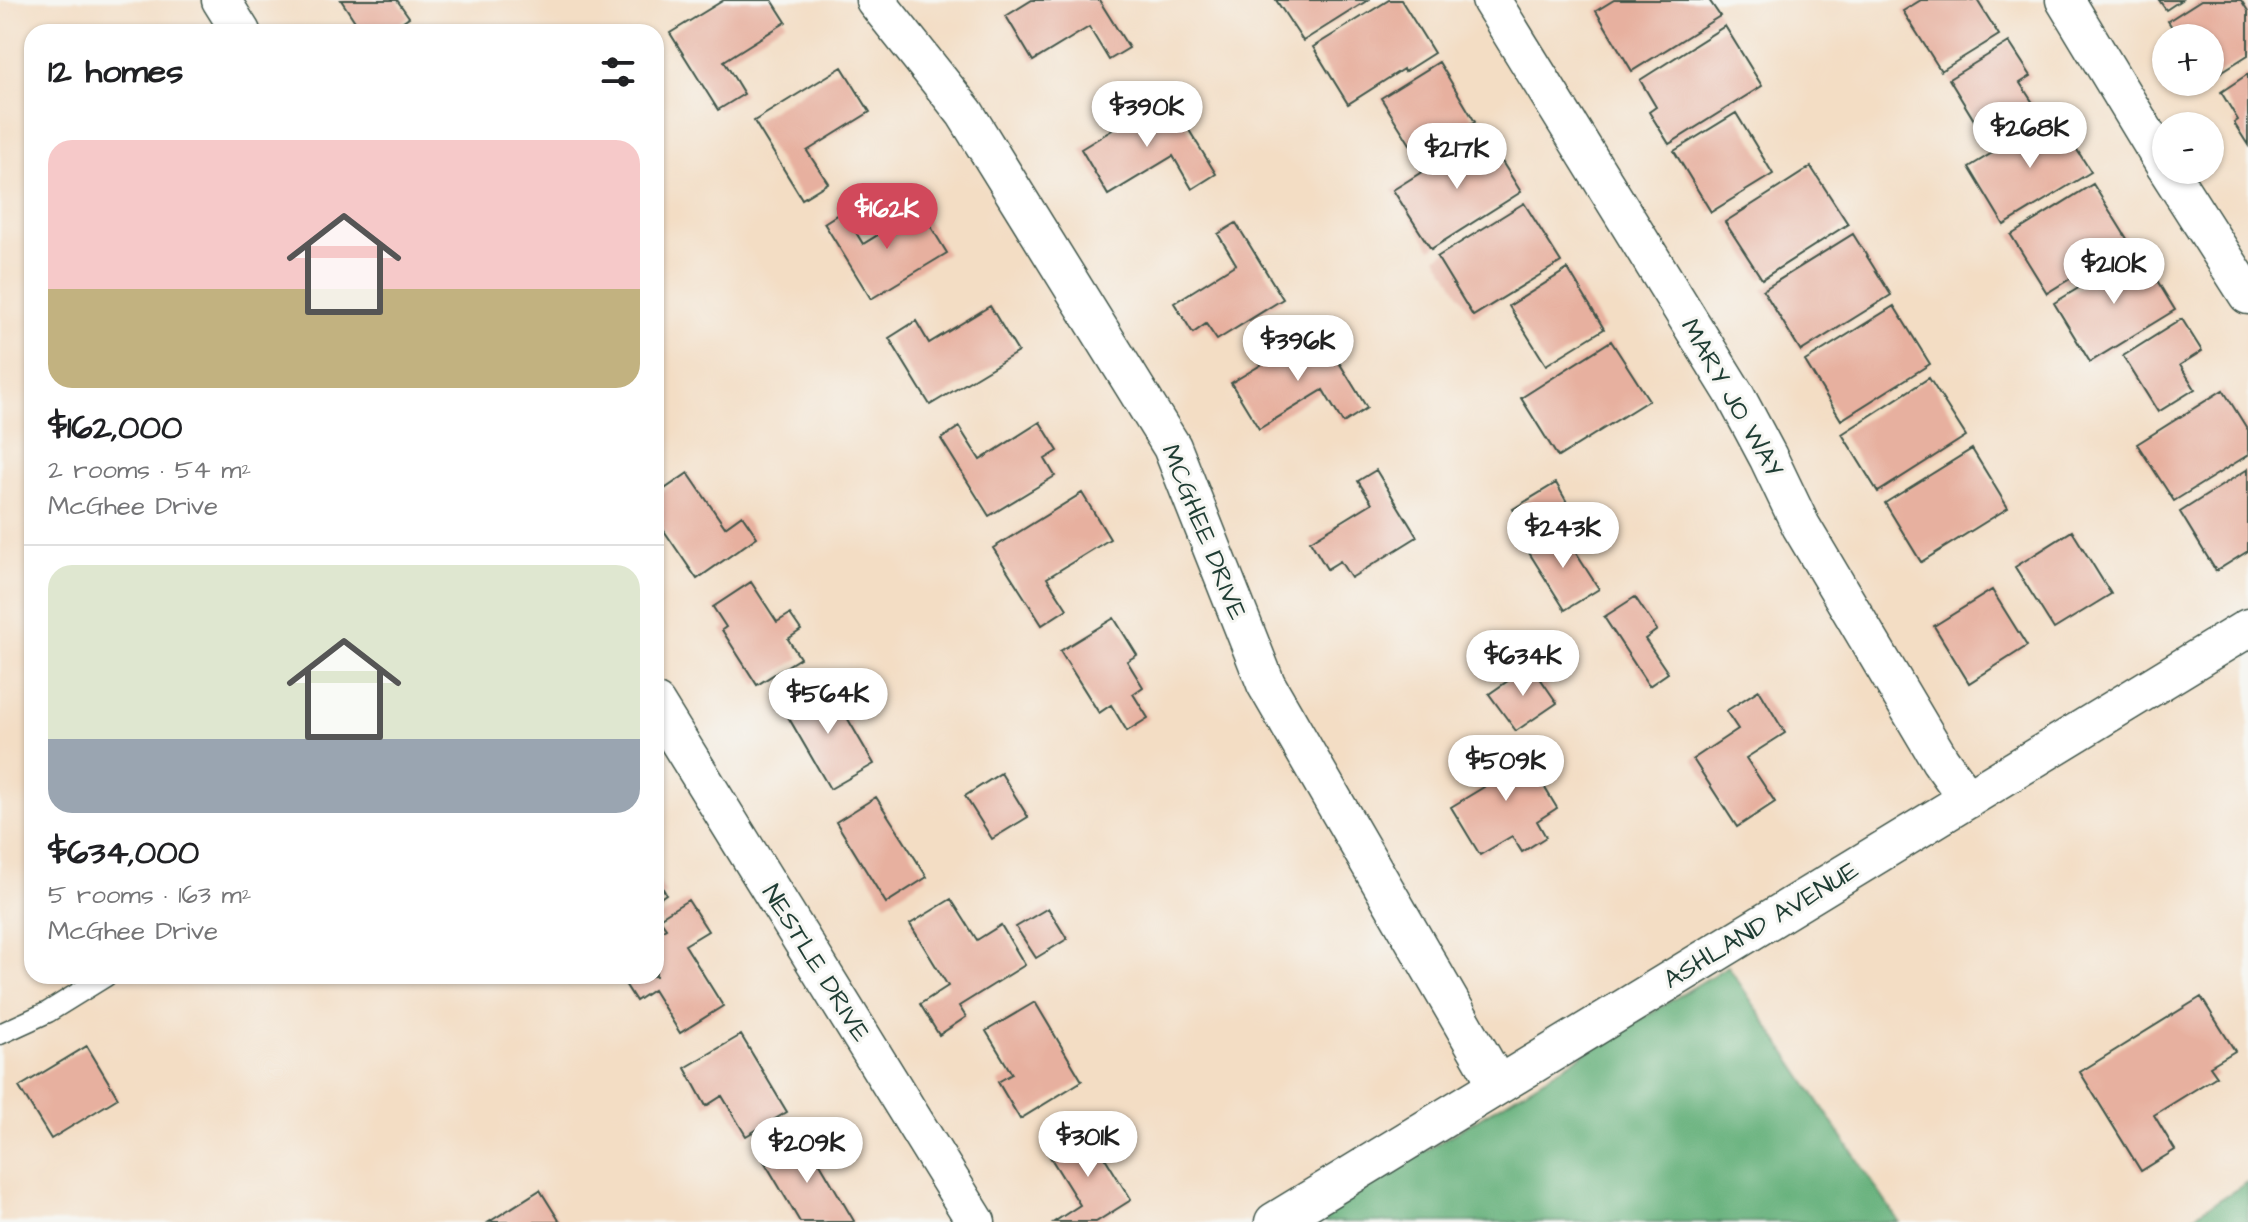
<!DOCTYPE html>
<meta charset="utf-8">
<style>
:root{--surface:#fff;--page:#f6f6f6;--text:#202124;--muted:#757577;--line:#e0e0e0;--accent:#d1495b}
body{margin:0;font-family:"Architects Daughter",sans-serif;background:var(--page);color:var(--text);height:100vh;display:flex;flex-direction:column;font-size:30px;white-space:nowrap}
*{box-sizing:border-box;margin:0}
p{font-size:26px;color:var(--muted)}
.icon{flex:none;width:44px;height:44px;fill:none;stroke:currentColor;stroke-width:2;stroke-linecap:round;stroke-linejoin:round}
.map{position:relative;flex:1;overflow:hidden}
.sheet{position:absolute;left:24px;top:24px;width:640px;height:960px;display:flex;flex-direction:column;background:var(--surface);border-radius:24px;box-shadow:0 2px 6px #0004}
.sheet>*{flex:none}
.controls{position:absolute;left:2152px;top:24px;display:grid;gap:16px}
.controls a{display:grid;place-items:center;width:72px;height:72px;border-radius:50%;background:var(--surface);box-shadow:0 2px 6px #0004;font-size:40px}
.price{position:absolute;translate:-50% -68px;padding:0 18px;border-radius:28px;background:#fff;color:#222;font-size:26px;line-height:52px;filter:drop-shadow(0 2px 4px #0008)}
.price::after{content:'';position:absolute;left:50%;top:48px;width:24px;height:18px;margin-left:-12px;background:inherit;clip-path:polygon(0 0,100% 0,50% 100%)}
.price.active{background:var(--accent);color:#fff}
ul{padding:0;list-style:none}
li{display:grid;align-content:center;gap:16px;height:424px;padding:0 24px}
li+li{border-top:2px solid var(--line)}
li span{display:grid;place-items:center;height:248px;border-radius:24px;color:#555}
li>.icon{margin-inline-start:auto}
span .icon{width:144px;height:144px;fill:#fffc;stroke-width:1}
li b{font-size:34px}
h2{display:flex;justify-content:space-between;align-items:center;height:96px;padding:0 24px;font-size:34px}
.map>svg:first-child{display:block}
.forest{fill:#62af78;stroke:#407656;stroke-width:2}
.building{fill:#e7b09f}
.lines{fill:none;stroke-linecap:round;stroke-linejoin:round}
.service-casing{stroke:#3f554a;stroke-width:23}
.minor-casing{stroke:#3f554a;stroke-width:41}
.service{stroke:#fff;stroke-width:20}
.minor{stroke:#fff;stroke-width:38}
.labels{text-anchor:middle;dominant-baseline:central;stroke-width:6;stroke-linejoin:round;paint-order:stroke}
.street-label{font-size:26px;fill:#1f3d34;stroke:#f6f6f2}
</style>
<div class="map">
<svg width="2248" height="1222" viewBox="0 0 2248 1222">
<rect width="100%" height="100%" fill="#f6f6f2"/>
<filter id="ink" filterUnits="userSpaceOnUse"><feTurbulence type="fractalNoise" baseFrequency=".0125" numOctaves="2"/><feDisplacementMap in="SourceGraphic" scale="16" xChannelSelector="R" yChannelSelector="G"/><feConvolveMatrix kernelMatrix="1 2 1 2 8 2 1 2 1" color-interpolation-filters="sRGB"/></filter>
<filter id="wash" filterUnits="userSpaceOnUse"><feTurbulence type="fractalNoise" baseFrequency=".006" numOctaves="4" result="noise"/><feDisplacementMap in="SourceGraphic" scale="32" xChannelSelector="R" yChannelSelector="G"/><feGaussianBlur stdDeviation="1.8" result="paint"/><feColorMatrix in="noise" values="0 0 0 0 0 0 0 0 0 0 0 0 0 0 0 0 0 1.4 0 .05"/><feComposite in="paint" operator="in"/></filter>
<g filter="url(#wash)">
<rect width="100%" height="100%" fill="#f3ddc4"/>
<path class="forest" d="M1728,966l171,256h-590z
M2248,1182v40h-64z"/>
<g id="blocks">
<path class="building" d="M341,0h56l12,17 -22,15h-25z
M724,0h48l14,22 -62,39 20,33 -26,16 -48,-77z
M1032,0h67l30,48 -20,12 -20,-33 -56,34 -27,-45z
M1276,0h92l-65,41z
M1389,0h12l33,53 -30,19 -1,-3 -55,35 -35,-57z
M1614,0h95l11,16 -88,55 -36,-60z
M1921,0h56l22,35 -58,36 -38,-60z
M2159,0h22l-15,10z
M2201,0h40l7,11v44l-38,24v-41h-31l-11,-17z
M1725,26l37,60 -93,58 -20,-32 7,-5 -16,-27z
M2009,42l22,34 -11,7 15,23 -50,32 -36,-59z
M1439,62l36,60 -57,35 -37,-59z
M842,67l28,45 -63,39 21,32 -26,16 -48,-78z
M2248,74v71l-14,-22 4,-3 -17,-28z
M1168,96l48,78 -24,15 -19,-33 -65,39 -27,-46z
M1736,113l37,61 -62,38 -37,-61z
M2055,115l36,57 -87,53 -35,-58z
M1484,133l37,59 -90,57 -38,-59z
M1811,167l37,57 -86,55 -37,-57z
M2093,184l36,58 -82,51 -36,-58z
M1524,203l37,59 -88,54 -36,-59z
M920,209l27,44 -76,46 -47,-76 19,-12 20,33z
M1236,223l47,76 -66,41 -11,-16 -13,9 -19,-30 62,-39 -18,-30z
M1853,234l38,61 -90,56 -38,-61z
M2139,251l36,59 -85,52 -36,-59z
M1568,269l36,60 -58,36 -37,-59z
M990,306l28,46 -88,53 -41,-67 27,-17 13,22z
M1894,306l36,58 -89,56 -36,-59z
M2182,319l20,32 -22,14 15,24 -37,23 -35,-56z
M1319,330l48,78 -24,15 -20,-33 -64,39 -28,-46z
M1611,341l38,59 -91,57 -37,-59z
M1929,378l37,58 -88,56 -36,-58z
M2223,390l25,40v25l-74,46 -37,-57z
M1040,422l18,29 -13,8 10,17 -66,40 -48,-77 18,-12 21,33z
M1972,449l36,59 -87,54 -36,-59z
M2248,469v82l-32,20 -36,-59z
M1376,470l41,67 -66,41 -11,-17 -13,8 -17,-28 62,-38 -14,-22z
M688,473l37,54 17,-12 15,22 -60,42 -41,-60v-24z
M1556,483l13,23 -43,25 -13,-22z
M1082,493l28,46 -63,39 20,31 -25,16 -49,-77z
M1561,530l38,59 -34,21 -37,-59z
M2072,531l39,63 -57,35 -39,-62z
M751,582l26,40 13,-8 11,16 -13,9 12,19 -43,27 -35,-55 4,-3 -13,-20z
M1992,590l35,56 -58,37 -35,-57z
M1635,597l22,33 -12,9 23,34 -19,13 -45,-69z
M1114,618l23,37 -10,6 16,26 -10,7 15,24 -21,13 -16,-26 -12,8 -39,-62z
M1531,665l26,38 -41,28 -27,-37z
M827,683l47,81 -44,25 -47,-81z
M1759,690l26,43 -39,25 29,44 -38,25 -44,-68 45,-30 -12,-18z
M1517,742l40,66 -20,13 9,16 -24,15 -10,-16 -32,19 -29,-48 33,-20 -11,-17z
M1001,773l27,44 -36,22 -27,-43z
M876,797l51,80 -41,26 -50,-81z
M656,877l10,17 -10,7z
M951,899l26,41 24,-15 24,40 -66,41 7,11 -27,18 -19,-31 28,-18 -38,-62z
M688,900l20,31 -23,14 38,61 -43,27 -27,-43 -17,11 -16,-25h36v-42l10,-6 -7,-10z
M1048,908l19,31 -31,19 -20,-31z
M2201,997l34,54 -25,15 7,10 -63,39 21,35 -34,21 -61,-99z
M1035,1002l47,79 -62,38 -22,-37 14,-8 -26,-43z
M741,1035l46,77 -41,24 -24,-40 -16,10 -21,-38z
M87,1046l31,52 -67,41 -32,-52z
M1086,1127l45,73 -35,22h-42l26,-17 -33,-53z
M805,1138l49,83 -2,1h-52l-36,-61z
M540,1190l20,32h-71z"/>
</g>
</g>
<g filter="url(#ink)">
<use href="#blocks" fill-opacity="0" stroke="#3f554a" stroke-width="2"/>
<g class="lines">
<g class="service-casing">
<path id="service" d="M0,1034l48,-22 58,-36"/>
</g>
<g class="minor-casing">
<path id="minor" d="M221,0l20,32
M875,0l90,113 207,334 94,237 232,401
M1491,0l244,395 33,62 33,69 139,234 28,39
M2065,0l101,167
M2168,170l80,125
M656,704l320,518
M1274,1222l974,-594"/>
</g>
<use href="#service" class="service"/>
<use href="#minor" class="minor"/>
</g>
</g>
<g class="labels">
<g class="street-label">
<text transform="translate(1732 398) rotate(60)">MARY JO WAY</text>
<text transform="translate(1204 532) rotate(68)">MCGHEE DRIVE</text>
<text transform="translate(1761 925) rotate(-31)">ASHLAND AVENUE</text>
<text transform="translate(816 963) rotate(58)">NESTLE DRIVE</text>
</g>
</g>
</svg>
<div class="controls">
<a>+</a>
<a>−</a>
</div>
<b class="price" style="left:1147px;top:149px">$390K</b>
<b class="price" style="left:2030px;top:170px">$268K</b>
<b class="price" style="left:1457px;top:191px">$217K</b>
<b class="price active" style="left:887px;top:251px">$162K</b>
<b class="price" style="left:2114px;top:306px">$210K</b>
<b class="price" style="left:1298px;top:383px">$396K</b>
<b class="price" style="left:1563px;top:570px">$243K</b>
<b class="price" style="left:1523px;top:698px">$634K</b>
<b class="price" style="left:828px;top:736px">$564K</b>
<b class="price" style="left:1506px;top:803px">$509K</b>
<b class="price" style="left:1088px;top:1179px">$301K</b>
<b class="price" style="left:807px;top:1185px">$209K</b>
<section class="sheet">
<h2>12 homes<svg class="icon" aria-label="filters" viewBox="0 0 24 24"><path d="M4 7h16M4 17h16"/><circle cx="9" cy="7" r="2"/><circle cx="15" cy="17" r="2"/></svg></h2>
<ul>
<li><span style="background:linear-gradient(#f6c9c9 60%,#c2b280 0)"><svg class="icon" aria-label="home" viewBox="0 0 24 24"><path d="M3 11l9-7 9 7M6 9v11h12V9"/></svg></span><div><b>$162,000</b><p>2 rooms · 54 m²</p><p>McGhee Drive</p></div></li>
<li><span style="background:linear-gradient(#dfe7d0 70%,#9aa5b1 0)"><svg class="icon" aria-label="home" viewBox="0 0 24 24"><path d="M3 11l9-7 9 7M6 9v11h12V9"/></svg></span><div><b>$634,000</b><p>5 rooms · 163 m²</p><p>McGhee Drive</p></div></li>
</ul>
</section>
</div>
